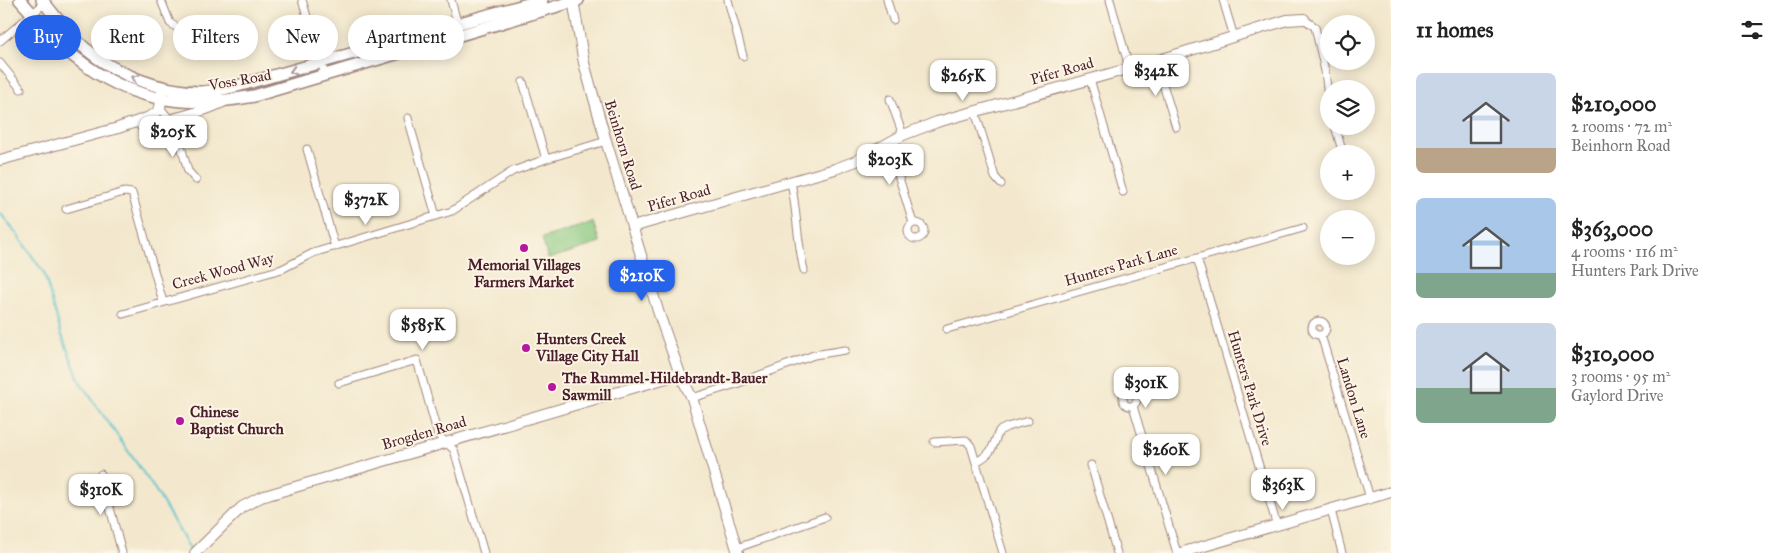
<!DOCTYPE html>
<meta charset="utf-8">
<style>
:root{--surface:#fff;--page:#f2f2f2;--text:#222;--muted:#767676;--accent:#2563eb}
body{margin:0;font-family:"IM FELL Great Primer",serif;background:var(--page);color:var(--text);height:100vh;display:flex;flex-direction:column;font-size:19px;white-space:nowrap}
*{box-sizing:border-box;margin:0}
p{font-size:16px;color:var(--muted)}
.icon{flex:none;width:28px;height:28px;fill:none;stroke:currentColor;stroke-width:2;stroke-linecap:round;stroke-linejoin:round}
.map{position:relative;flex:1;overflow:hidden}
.details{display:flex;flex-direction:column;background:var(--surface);width:400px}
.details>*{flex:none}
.guide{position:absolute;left:15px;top:15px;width:475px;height:45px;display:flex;gap:10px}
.controls{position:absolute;left:1320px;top:15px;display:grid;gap:10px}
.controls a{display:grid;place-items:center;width:55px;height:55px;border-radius:50%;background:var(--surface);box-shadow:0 2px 12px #0003;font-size:25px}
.price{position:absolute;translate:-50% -42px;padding:0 11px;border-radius:10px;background:#fff;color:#222;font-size:16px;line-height:32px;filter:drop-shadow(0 1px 2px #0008)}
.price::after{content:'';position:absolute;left:50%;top:30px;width:15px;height:11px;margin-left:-8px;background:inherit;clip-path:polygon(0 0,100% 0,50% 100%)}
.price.selected{background:var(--accent);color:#fff}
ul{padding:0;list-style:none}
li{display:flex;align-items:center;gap:15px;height:125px;padding:0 25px}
li span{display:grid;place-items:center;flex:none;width:140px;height:100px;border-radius:8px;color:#555}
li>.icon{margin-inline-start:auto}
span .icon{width:60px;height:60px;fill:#fffc;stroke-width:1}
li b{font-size:21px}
h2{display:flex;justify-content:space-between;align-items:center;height:60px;padding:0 25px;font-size:21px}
.pill{padding:0 18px;border-radius:22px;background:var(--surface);box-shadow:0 2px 12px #0003;font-size:18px;line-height:45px}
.pill.selected{background:var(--accent);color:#fff}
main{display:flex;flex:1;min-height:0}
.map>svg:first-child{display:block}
.green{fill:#8ac980;stroke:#6a7456}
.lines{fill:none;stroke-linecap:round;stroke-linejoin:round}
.stream{stroke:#55c1cd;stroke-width:2}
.street-casing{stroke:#9e847c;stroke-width:9}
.secondary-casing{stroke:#9e847c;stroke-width:12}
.primary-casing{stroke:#9e847c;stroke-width:14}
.street{stroke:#fff;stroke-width:7}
.secondary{stroke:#fff;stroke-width:10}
.primary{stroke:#fff;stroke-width:11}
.oneway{stroke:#ae9aa0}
.poi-dot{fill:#b5179e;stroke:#fcf5e5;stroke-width:2}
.labels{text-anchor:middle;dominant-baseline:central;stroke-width:4;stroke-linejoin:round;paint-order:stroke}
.street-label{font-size:15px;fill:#4a1f2b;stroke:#fcf5e5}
.poi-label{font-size:15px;font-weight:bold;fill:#4a1f2b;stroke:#fcf5e5;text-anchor:start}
</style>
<main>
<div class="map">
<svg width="1391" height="553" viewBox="0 0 1391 553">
<rect width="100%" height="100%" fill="#fcf5e5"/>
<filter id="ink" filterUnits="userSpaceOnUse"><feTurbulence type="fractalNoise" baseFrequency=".02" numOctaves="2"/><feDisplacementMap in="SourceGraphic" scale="10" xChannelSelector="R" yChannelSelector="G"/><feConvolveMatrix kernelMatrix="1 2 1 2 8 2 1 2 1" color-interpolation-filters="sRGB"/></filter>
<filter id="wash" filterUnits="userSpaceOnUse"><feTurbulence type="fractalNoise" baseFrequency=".0096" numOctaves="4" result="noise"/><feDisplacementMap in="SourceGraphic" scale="20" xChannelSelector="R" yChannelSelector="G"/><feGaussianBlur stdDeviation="1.12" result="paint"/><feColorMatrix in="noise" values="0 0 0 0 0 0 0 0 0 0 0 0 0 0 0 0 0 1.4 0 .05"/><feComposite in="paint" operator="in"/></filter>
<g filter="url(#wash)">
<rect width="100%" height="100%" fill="#f3e8cd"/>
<path class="green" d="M593,222l7,21 -52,16 -6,-21z"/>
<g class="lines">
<path class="stream" d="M0,213l11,13 33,47 17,60 19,49 76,109 35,60"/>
</g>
</g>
<g filter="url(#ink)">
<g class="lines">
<g class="street-casing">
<path id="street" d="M161,0l9,23 20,13
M302,0l23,75
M451,0l7,26
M728,0l15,56
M887,0l6,20
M1110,0l19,67
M1223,0l11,37
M1304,19l11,8 10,44 4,34
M0,41l45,-38
M1156,61l20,66
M0,63l21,26
M1090,79l33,113
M523,82l23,77
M890,99l13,36
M160,108l15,17 13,46 8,9
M975,111l20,66 6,7
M408,118l28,98
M1335,126l8,28
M888,142l25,81
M307,149l28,98
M791,182c6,29 6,59 13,88
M1355,191v2
M66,209l58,-17 8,1 31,109
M908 231a8 8 0 1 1 16 0a8 8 0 1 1-16 0Z
M1197,258l80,268
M123,314l159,-45 31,-16 139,-42 61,-40 33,-12 60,-18
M1312 328a7 7 0 1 1 14 0a7 7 0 1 1-14 0Z
M947,329l356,-101
M1321,335l49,163
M339,383l78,-23 21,75 16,15 30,103
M1123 399a7 7 0 1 1 14 0a7 7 0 1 1-14 0Z
M692,398l44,-14 78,-29 31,-5
M1133,406l44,147
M934,442l32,-2 5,6 32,107
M976,462c17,-9 16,-14 23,-31l8,-4 21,-6
M1091,465l26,88
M101,474l21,79
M1331,510l11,43
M737,548l88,-31"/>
</g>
<g class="secondary-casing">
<path id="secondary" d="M573,0l11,63 22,78 53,173 21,60 12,24 46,155
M141,125c28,-4 56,-11 82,-23
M0,160l118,-32 29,-10 8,-4 5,-6 2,-17
M632,227l203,-58 21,-8 47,-26 34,-13 219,-61 131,-41 17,-1
M195,553l47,-46 19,-10 419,-123
M1180,553l211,-61"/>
</g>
<g class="primary-casing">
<path id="primary" d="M20,0c15,16 28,34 44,48 58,52 116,62 190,48l324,-96
M42,0c11,14 31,39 44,49 31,26 73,42 113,43 13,0 26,-4 38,-6l305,-86"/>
</g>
<use href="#street" class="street"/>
<use href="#secondary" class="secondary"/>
<use href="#primary" class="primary"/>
</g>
<defs><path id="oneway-chevron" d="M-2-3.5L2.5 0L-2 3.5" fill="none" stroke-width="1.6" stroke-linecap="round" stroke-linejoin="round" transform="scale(1.25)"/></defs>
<g class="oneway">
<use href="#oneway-chevron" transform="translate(293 71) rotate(164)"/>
<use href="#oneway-chevron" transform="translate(135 78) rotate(-157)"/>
</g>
</g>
<g class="poi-dot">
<circle cx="524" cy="248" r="5"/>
<circle cx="526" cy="348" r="5"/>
<circle cx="552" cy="387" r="5"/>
<circle cx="180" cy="421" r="5"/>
</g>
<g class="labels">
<g class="street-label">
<text transform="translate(1062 71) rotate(-16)">Pifer Road</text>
<text transform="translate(240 80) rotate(-10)">Voss Road</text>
<text transform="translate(623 145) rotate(73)">Beinhorn Road</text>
<text transform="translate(679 198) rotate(-16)">Pifer Road</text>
<text transform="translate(1121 265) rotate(-16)">Hunters Park Lane</text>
<text transform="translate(223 271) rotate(-15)">Creek Wood Way</text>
<text transform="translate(1250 388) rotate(73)">Hunters Park Drive</text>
<text transform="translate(1354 398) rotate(73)">Landon Lane</text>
<text transform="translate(424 433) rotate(-16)">Brogden Road</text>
</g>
<g class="poi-label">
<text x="524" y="265" text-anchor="middle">Memorial Villages<tspan x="524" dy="17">Farmers Market</tspan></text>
<text x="536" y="339">Hunters Creek<tspan x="536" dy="17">Village City Hall</tspan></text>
<text x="562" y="378">The Rummel-Hildebrandt-Bauer<tspan x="562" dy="17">Sawmill</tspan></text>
<text x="190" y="412">Chinese<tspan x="190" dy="17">Baptist Church</tspan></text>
</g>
</g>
</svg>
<div class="controls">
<a><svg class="icon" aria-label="locate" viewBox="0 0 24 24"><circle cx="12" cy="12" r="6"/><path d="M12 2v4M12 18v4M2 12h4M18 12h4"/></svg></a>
<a><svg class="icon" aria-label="layers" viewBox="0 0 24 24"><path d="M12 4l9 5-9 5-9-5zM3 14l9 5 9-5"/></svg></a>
<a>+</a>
<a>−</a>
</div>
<b class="price" style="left:1156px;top:97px">$342K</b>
<b class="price" style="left:963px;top:102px">$265K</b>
<b class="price" style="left:173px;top:158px">$205K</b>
<b class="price" style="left:890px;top:186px">$203K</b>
<b class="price" style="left:366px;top:226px">$372K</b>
<b class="price selected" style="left:642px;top:302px">$210K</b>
<b class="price" style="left:423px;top:351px">$585K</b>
<b class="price" style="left:1146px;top:409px">$301K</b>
<b class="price" style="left:1166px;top:476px">$260K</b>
<b class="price" style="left:1283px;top:511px">$363K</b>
<b class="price" style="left:101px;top:516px">$310K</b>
<div class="guide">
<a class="pill selected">Buy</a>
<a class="pill">Rent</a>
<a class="pill">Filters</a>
<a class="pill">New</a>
<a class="pill">Apartment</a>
</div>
</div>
<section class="details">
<h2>11 homes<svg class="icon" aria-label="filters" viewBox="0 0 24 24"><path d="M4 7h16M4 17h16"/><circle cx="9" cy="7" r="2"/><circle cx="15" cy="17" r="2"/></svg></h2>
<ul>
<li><span style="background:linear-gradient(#c9d6e8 75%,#b9a48a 0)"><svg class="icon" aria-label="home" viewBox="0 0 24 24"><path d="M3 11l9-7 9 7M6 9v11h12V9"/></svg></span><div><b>$210,000</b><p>2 rooms · 72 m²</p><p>Beinhorn Road</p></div></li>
<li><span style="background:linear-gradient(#a9c7e8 75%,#7fa58c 0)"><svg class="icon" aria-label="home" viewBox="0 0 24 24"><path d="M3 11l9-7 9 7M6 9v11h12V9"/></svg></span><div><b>$363,000</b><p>4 rooms · 116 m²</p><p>Hunters Park Drive</p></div></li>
<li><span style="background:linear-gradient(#c9d6e8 65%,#7fa58c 0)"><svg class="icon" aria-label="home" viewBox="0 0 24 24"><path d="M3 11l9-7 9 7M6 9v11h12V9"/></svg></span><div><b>$310,000</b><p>3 rooms · 95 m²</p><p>Gaylord Drive</p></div></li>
</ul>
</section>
</main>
